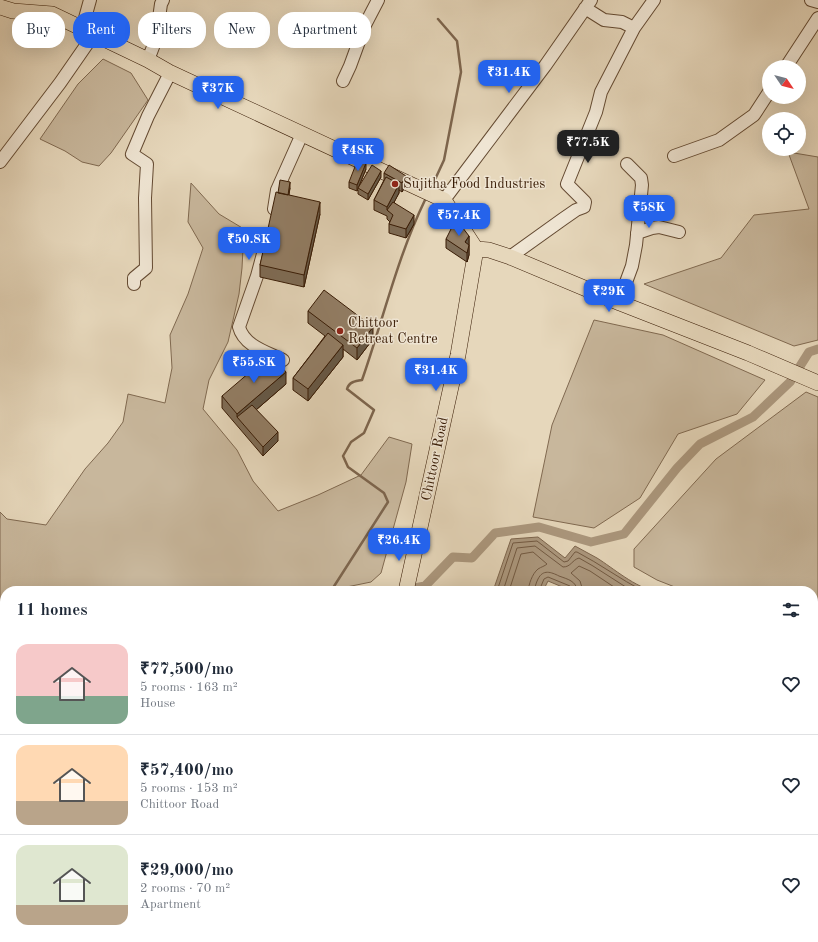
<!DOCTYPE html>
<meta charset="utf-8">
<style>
:root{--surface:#fff;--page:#f2f2f3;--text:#1f2937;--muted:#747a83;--line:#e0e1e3;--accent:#2563eb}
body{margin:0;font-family:"Old Standard TT",serif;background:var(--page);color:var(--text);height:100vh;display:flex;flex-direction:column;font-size:15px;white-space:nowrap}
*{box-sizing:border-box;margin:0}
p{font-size:13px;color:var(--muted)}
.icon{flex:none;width:22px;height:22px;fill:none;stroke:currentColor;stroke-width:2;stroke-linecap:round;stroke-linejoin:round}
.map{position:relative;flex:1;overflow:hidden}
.drawer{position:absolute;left:0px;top:586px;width:818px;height:356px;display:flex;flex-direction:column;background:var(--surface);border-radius:16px 16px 0 0;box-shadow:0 4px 16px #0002}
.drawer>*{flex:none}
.banner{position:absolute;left:12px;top:12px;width:400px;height:36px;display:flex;gap:8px}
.needle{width:26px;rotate:125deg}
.fabs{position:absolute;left:762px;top:60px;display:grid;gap:8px}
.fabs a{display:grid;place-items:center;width:44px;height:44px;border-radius:50%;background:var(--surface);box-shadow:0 4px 16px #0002;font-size:20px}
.price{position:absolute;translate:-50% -34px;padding:0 9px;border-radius:8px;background:var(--accent);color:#fff;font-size:13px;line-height:26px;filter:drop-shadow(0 1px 2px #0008)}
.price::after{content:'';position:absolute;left:50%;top:24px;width:12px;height:9px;margin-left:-6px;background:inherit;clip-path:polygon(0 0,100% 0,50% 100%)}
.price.current{background:#222;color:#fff}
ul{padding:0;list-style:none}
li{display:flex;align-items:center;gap:12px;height:100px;padding:0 16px}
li+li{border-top:1px solid var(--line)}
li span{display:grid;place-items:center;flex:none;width:112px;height:80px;border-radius:12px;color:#555}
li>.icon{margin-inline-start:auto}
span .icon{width:48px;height:48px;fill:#fffc;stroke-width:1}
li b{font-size:17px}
h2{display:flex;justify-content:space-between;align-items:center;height:48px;padding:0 16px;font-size:17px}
.tag{padding:0 14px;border-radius:16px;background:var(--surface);box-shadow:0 4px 16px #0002;font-size:14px;line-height:36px}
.tag.current{background:var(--accent);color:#fff}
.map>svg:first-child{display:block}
.green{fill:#c8b79c;stroke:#806950}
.water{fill:#ab977d;stroke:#7d654d}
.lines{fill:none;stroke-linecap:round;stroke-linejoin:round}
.shore{stroke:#725941;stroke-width:1}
.stream{stroke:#7d654d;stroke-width:2.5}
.canal{stroke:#ab977d;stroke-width:9}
.minor-casing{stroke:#644a32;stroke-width:14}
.major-casing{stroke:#381b05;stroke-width:16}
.minor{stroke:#efe5d3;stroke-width:12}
.major{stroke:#e6d7bb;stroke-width:15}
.wall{fill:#7e6c56;stroke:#381b05}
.shaded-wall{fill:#665846;stroke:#381b05}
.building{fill:#927d64;stroke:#381b05}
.poi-dot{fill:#8f2418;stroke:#efe5d3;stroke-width:1.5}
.labels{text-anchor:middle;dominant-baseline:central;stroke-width:3;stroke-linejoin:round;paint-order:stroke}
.poi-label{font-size:14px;fill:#381b05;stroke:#efe5d3;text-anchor:start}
.street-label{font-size:14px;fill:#381b05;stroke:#efe5d3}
</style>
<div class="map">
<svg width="818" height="942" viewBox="0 0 818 942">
<rect width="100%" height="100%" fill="#e6d7bb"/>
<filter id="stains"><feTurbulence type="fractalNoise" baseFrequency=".005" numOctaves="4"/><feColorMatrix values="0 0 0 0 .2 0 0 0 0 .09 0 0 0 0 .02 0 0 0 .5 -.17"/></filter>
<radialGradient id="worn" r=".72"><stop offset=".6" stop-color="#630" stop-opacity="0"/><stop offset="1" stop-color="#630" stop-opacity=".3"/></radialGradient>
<path class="green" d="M103,59l28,14 17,27 -37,53 -12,13 -17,-4 -17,-11 -25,-12 38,-55z
M788,152l30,5v183l-24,6 -150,-62 77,-26 33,-43 55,-6z
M191,183l28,31 25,15 -2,39 -3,26 -11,48 -19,38 -6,29 34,41 16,31 25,30 40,-16 43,-20 28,-38 23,7 -6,38 -25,91 -10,9 -44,9h-322v160l-5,3v-242l7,7 39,6 39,-56 23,-26 15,-21 5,-28 37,9 7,-35 -2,-33 18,-41 15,-46 -15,-26z
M594,320l69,15 102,45 -28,34 -59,20 -38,64 -46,30 -61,-11 19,-92z
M806,392l12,5v292l-5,-3v-95h-128l-28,-11 -23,-13v-18l82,-90z"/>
<path class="water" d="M538,537l27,21 10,-12c7,4 15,8 22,12 16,10 39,30 58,33h-83l-24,-10 -5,10h-50l18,-52z"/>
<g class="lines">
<path class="shore" d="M497,591l16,-48 24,-2 27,21 4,-1 7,-9h2c23,12 43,27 66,39
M503,591l14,-43 18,-2 28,21c8,0 9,-7 16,-9l14,8 39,25
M509,591l12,-37 12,-2 14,12c-2,2 -6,3 -9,5 -6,5 -9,15 -10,22
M534,591c1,-4 2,-8 4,-12 5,-10 13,-7 21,-3 8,3 18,5 18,15
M539,591l5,-12 4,-2 22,9 2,5
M583,591l-3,-10 -9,-8 8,-7 11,5 30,20"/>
<path class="stream" d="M432,186l12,-26 17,-88 -4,-31 -19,-22
M331,591l57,-89 -4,-9 -36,-26 -5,-11 8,-14 13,-9 10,-23 -27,-21c2,-7 8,-8 15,-9 21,-60 35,-122 63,-180"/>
<path class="canal" d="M398,591l27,-5 28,-29 19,1 23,-25 44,-6 52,15 33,-8 53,-66 23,-24 53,-27 37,-35 19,-30 9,-3"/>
<g class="minor-casing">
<path id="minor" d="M811,0l7,2
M585,8l19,12 18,2 12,6
M82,29l8,-29
M148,60l8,-21 5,-35 2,-4
M786,67l32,-49
M343,81l7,-15 15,-41 13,-25
M674,156l45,-16 35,-25 15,-23
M0,162l60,-79 34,-49
M444,200l101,-134 46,-66
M274,209l3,-19 25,-56
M637,233l15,-5 7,-1 20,5
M264,250l-7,26 -18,51c5,19 28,25 44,33
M510,257l53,-38 13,-9 8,-3 1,-5 -18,-18 29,-72 5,-20 33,-64 20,-28
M134,284v-6l12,-10 -1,-70 2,-34 -15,-10 16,-38 20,-39 1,-5
M620,303l5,-18 7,-19 4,-21 6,-60 -1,-7 -14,-14
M369,937l12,5
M450,937l44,5
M70,942l2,-5
M440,942l1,-5
M558,942l3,-5"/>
</g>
<g class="major-casing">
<path id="major" d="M0,7l13,4 39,3 96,46 21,12 275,128 32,49 -18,106 -52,236
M476,249l13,1 21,7 110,46 128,50 70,30
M311,942l2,-5"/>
</g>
<use href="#minor" class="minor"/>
<use href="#major" class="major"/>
</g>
<path class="wall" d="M366,169l-7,17 22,-9 -13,23 -10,-6v-4l-1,1 -8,-3v-6z
M384,173l22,12 -4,7 -3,-2v3l-5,9 20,22 -8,14 -17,-5v-9l1,-2 -3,-3v-3l-13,-6v-10l10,-20z
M290,188l-1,7 31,19 -16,73 -44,-10v-12l18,-72z
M469,236v19l-2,7 -21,-14v-9z
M308,311l65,28 -16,21 -14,-11v8l-35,44 -15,-11v-12l32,-42 -17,-13z
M286,384l-30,26 22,31 -15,15 -41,-48v-12z"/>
<path class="shaded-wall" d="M366,163v6l-9,22v-6z
M381,171v6l-13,23v-6z
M406,176v9l-4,7v-9z
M290,182v6l-4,19v-6z
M399,184v9l-10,19 -2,-2v-3z
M320,202v12l-16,73v-12z
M414,215v9l-8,14v-9z
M469,236v19l-2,7v-9l-2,-11z
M373,327v12l-16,21v-12z
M343,345v12l-35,44v-12z
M286,372v12l-44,38 -5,-5v-3z
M278,432v9l-15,15v-9z
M421,937h2v5h-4z"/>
<path class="building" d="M358,159l8,4 -9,22 -8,-3z
M372,165l9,6 -13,23 -10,-6z
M389,165l17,11 -4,7 -18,-10z
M386,177l13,7 -12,23 -13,-7z
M280,180l10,2 -2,13 -10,-2z
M276,192l44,10 -16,73 -44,-10z
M393,202l21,13 -8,14 -17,-5 4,-9 -6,-5z
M456,219l13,17 -4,6 4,3 -2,8 -21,-14z
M324,290l49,37 -16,21 -49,-37z
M328,333l15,12 -35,44 -15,-11z
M271,354l15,18 -49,42 -15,-18z
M252,405l26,27 -15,15 -26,-30z
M401,937h20l-2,5h-20z"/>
<g class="poi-dot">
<circle cx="395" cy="184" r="4"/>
<circle cx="340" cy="331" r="4"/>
</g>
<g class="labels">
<g class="poi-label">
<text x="403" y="184">Sujitha Food Industries</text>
<text x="348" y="323">Chittoor<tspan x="348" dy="16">Retreat Centre</tspan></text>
</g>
<g class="street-label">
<text transform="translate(435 459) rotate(-78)">Chittoor Road</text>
</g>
</g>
<rect width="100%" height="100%" filter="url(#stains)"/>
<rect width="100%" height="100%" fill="url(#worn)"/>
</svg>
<div class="fabs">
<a><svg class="needle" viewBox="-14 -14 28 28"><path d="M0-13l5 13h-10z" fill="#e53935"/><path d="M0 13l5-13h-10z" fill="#747a83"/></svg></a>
<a><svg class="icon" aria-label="locate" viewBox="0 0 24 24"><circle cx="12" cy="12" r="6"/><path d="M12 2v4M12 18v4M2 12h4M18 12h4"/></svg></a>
</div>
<b class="price" style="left:509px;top:94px">₹31.4K</b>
<b class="price" style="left:218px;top:110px">₹37K</b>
<b class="price current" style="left:588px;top:164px">₹77.5K</b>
<b class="price" style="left:358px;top:172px">₹48K</b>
<b class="price" style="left:649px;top:229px">₹58K</b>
<b class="price" style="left:459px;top:237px">₹57.4K</b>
<b class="price" style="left:249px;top:261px">₹50.8K</b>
<b class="price" style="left:609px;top:313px">₹29K</b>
<b class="price" style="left:254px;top:384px">₹55.8K</b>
<b class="price" style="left:436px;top:392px">₹31.4K</b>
<b class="price" style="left:399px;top:562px">₹26.4K</b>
<div class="banner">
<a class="tag">Buy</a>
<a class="tag current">Rent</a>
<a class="tag">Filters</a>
<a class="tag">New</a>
<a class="tag">Apartment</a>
</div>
<section class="drawer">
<h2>11 homes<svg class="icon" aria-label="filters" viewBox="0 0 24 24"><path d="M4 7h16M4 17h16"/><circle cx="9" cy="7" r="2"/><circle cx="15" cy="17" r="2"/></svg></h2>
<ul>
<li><span style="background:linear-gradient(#f6c9c9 65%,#7fa58c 0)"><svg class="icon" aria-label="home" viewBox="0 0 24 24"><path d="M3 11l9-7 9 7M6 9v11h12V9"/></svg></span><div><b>₹77,500/mo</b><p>5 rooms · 163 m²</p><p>House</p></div><svg class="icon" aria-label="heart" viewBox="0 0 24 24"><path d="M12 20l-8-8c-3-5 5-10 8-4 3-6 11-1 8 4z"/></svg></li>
<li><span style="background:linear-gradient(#ffd9b3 70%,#b9a48a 0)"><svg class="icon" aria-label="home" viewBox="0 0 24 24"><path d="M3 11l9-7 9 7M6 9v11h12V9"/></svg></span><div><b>₹57,400/mo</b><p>5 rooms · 153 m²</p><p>Chittoor Road</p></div><svg class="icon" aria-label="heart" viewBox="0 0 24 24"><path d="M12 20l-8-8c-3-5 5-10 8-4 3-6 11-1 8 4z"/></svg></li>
<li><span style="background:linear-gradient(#dfe7d0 75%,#b9a48a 0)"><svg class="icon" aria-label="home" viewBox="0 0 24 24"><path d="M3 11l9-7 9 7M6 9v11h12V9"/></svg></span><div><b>₹29,000/mo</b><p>2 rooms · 70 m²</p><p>Apartment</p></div><svg class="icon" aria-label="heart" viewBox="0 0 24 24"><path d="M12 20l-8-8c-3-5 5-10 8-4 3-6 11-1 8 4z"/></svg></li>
</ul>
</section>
</div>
